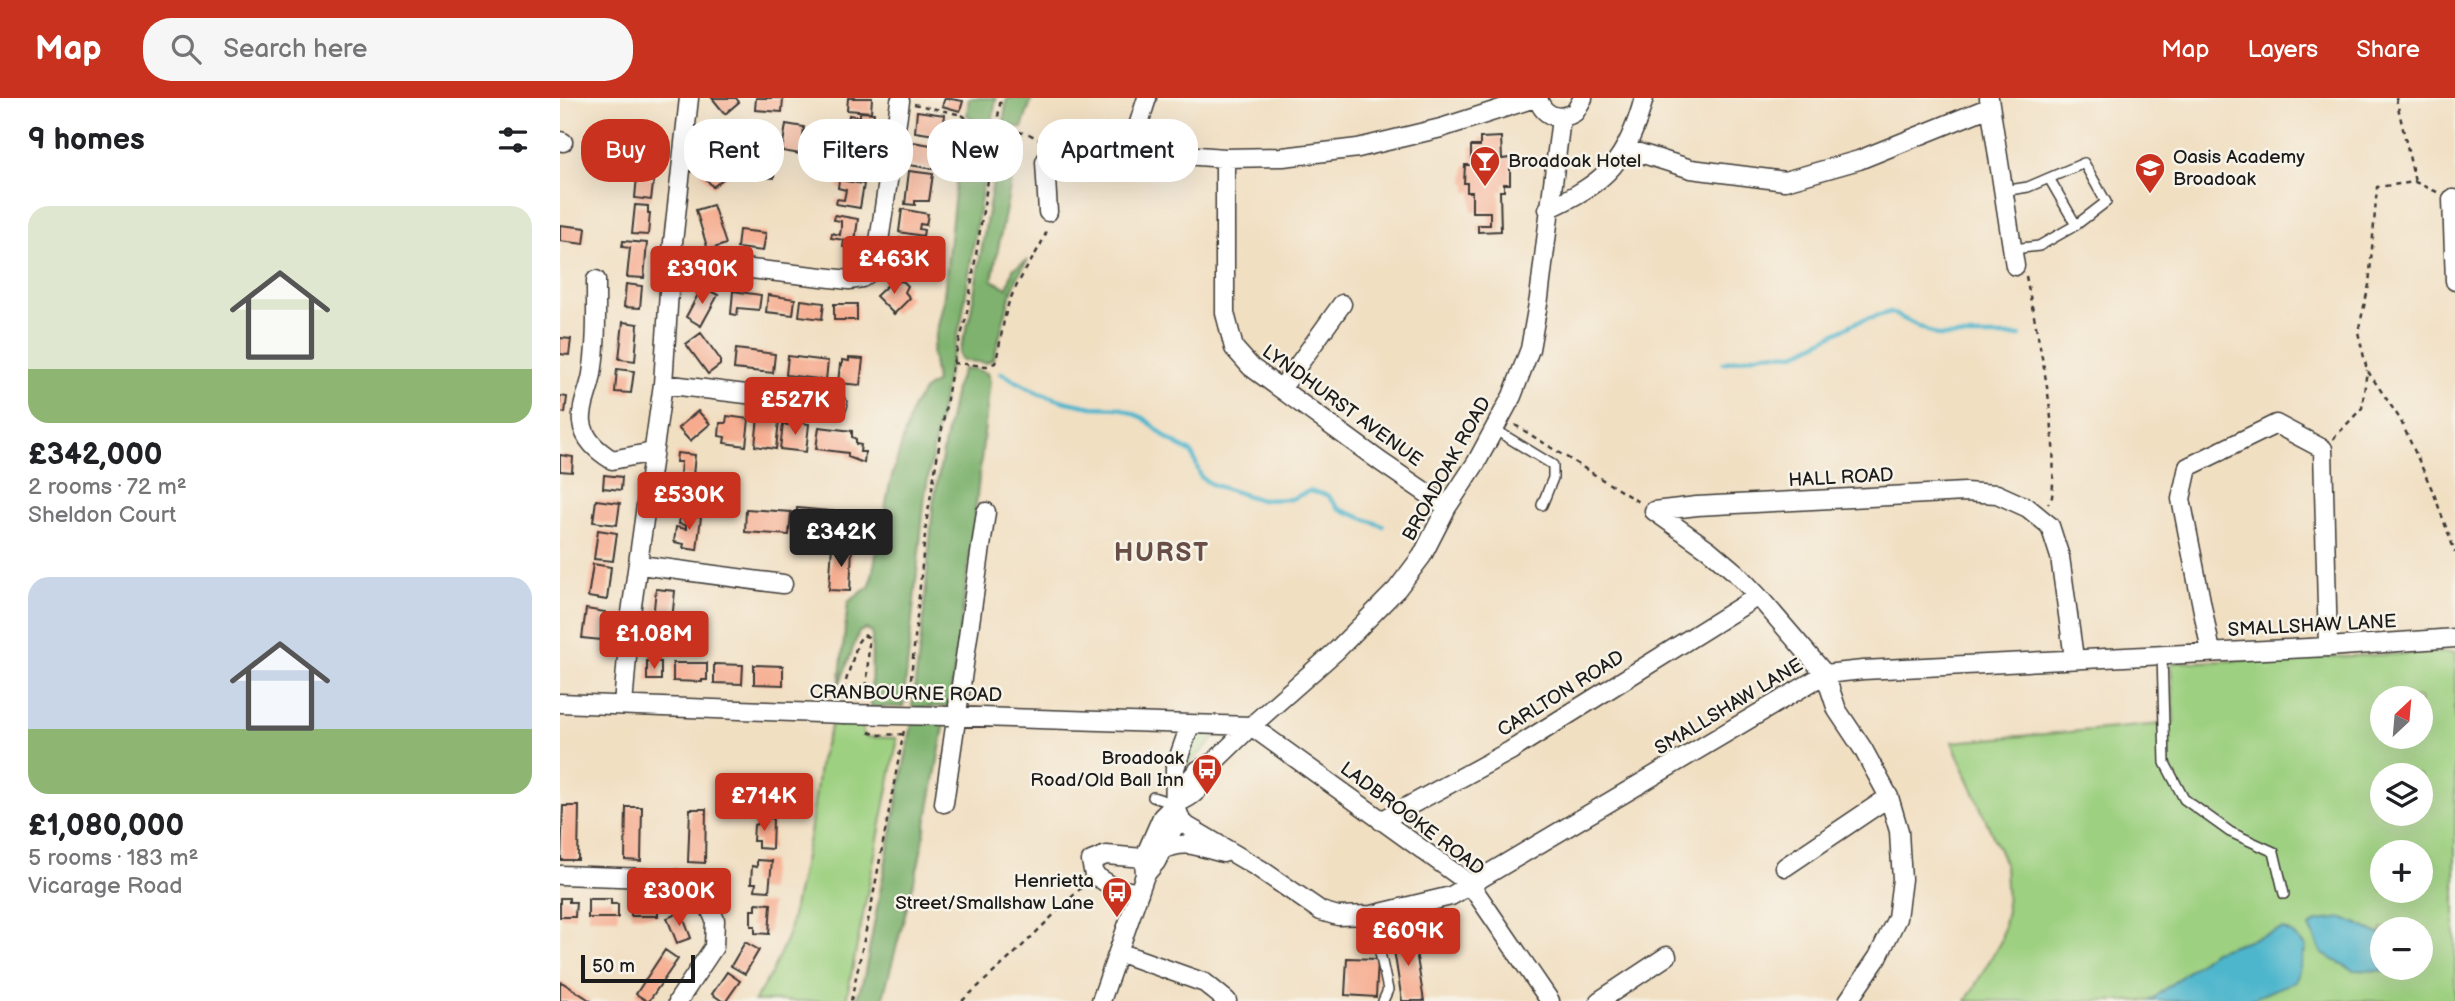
<!DOCTYPE html>
<meta charset="utf-8">
<style>
:root{--surface:#fff;--page:#f6f6f6;--text:#202124;--muted:#757577;--accent:#c8321e}
body{margin:0;font-family:"Balsamiq Sans",sans-serif;background:var(--page);color:var(--text);height:100vh;display:flex;flex-direction:column;font-size:26px;white-space:nowrap}
*{box-sizing:border-box;margin:0}
p{font-size:23px;color:var(--muted)}
.icon{flex:none;width:38px;height:38px;fill:none;stroke:currentColor;stroke-width:2;stroke-linecap:round;stroke-linejoin:round}
.map{position:relative;flex:1;overflow:hidden}
.sheet{display:flex;flex-direction:column;background:var(--surface);width:560px}
.sheet>*{flex:none}
.guide{position:absolute;left:21px;top:21px;width:665px;height:63px;display:flex;gap:14px}
.needle{width:46px;rotate:26deg}
.controls{position:absolute;left:1810px;top:588px;display:grid;gap:14px}
.controls a{display:grid;place-items:center;width:63px;height:63px;border-radius:50%;background:var(--surface);box-shadow:0 7px 28px #0002;font-size:35px}
.scale{position:absolute;left:21px;bottom:18px;width:114px;box-sizing:border-box;padding-left:7px;border:4px solid #1c1c1c;border-top:0;font-size:19px;line-height:24px;white-space:nowrap;color:#1c1c1c;-webkit-text-stroke:5px #f7f3e8;paint-order:stroke}
.price{position:absolute;translate:-50% -60px;padding:0 16px;border-radius:7px;background:var(--accent);color:#fff;font-size:23px;line-height:46px;filter:drop-shadow(0 2px 4px #0008)}
.price::after{content:'';position:absolute;left:50%;top:42px;width:21px;height:16px;margin-left:-10px;background:inherit;clip-path:polygon(0 0,100% 0,50% 100%)}
.price.current{background:#222;color:#fff}
ul{padding:0;list-style:none}
li{display:grid;align-content:center;gap:14px;height:371px;padding:0 28px}
li span{display:grid;place-items:center;height:217px;border-radius:21px;color:#555}
li>.icon{margin-inline-start:auto}
span .icon{width:126px;height:126px;fill:#fffc;stroke-width:1}
li b{font-size:30px}
h2{display:flex;justify-content:space-between;align-items:center;height:84px;padding:0 28px;font-size:30px}
.pill{padding:0 24px;border-radius:28px;background:var(--surface);box-shadow:0 7px 28px #0002;font-size:24px;line-height:63px}
.pill.current{background:var(--accent);color:#fff}
header{display:flex;align-items:center;gap:42px;box-sizing:border-box;height:98px;padding:0 35px;background:var(--accent);color:#fff}
header strong{font-size:33px}
nav{display:flex;gap:38px;margin-inline-start:auto;font-size:24px}
.search{width:490px;height:63px;background:var(--page);display:flex;align-items:center;gap:18px;box-sizing:border-box;padding:0 24px;border-radius:28px;color:var(--muted);font-size:26px}
main{display:flex;flex:1;min-height:0}
.map>svg:first-child{display:block}
.green{fill:#9dd080;stroke:#5c764e;stroke-width:2;fill-rule:evenodd}
.forest{fill:#7eb26e;stroke:#4d6745;stroke-width:2}
.water{fill:#4eb6cc;stroke:#356974;stroke-width:2}
.lines{fill:none;stroke-linecap:round;stroke-linejoin:round}
.stream{stroke:#4eb6cc;stroke-width:4.5}
.building{fill:#f6ab8e}
.service-casing{stroke:#3c3935;stroke-width:12}
.minor-casing{stroke:#3c3935;stroke-width:21}
.path{stroke:#3c3935;stroke-width:2.5;stroke-dasharray:5 5;stroke-linecap:butt}
.service{stroke:#fff;stroke-width:9}
.minor{stroke:#fff;stroke-width:18}
.minor-bridge-casing{stroke:#3c3935;stroke-width:21;stroke-linecap:butt}
.path-bridge{stroke:#3c3935;stroke-width:2.5;stroke-dasharray:5 5;stroke-linecap:butt}
.minor-bridge{stroke:#fff;stroke-width:18}
.labels{text-anchor:middle;dominant-baseline:central;stroke-width:5;stroke-linejoin:round;paint-order:stroke}
.poi-label{font-size:19px;fill:#1c1c1c;stroke:#f7f3e8;text-anchor:start}
.street-label{font-size:19px;fill:#1c1c1c;stroke:#f7f3e8}
.district-label{font-size:26px;font-weight:bold;letter-spacing:2px;fill:#684e44;stroke:#f7f3e8}
</style>
<header>
<strong>Map</strong>
<div class="search"><svg class="icon" aria-label="search" viewBox="0 0 24 24"><circle cx="10" cy="10" r="6"/><path d="M15 15l6 6"/></svg>Search here</div>
<nav><a>Map</a><a>Layers</a><a>Share</a></nav>
</header>
<main>
<section class="sheet">
<h2>9 homes<svg class="icon" aria-label="filters" viewBox="0 0 24 24"><path d="M4 7h16M4 17h16"/><circle cx="9" cy="7" r="2"/><circle cx="15" cy="17" r="2"/></svg></h2>
<ul>
<li><span style="background:linear-gradient(#dfe7d0 75%,#8fb573 0)"><svg class="icon" aria-label="home" viewBox="0 0 24 24"><path d="M3 11l9-7 9 7M6 9v11h12V9"/></svg></span><div><b>£342,000</b><p>2 rooms · 72 m²</p><p>Sheldon Court</p></div></li>
<li><span style="background:linear-gradient(#c9d6e8 70%,#8fb573 0)"><svg class="icon" aria-label="home" viewBox="0 0 24 24"><path d="M3 11l9-7 9 7M6 9v11h12V9"/></svg></span><div><b>£1,080,000</b><p>5 rooms · 183 m²</p><p>Vicarage Road</p></div></li>
</ul>
</section>
<div class="map">
<svg width="1895" height="903" viewBox="0 0 1895 903">
<rect width="100%" height="100%" fill="#f7f3e8"/>
<filter id="ink" filterUnits="userSpaceOnUse"><feTurbulence type="fractalNoise" baseFrequency=".0143" numOctaves="2"/><feDisplacementMap in="SourceGraphic" scale="14" xChannelSelector="R" yChannelSelector="G"/><feConvolveMatrix kernelMatrix="1 2 1 2 8 2 1 2 1" color-interpolation-filters="sRGB"/></filter>
<filter id="wash" filterUnits="userSpaceOnUse"><feTurbulence type="fractalNoise" baseFrequency=".00686" numOctaves="4" result="noise"/><feDisplacementMap in="SourceGraphic" scale="28" xChannelSelector="R" yChannelSelector="G"/><feGaussianBlur stdDeviation="1.57" result="paint"/><feColorMatrix in="noise" values="0 0 0 0 0 0 0 0 0 0 0 0 0 0 0 0 0 1.4 0 .05"/><feComposite in="paint" operator="in"/></filter>
<g filter="url(#wash)">
<rect width="100%" height="100%" fill="#f1dfc2"/>
<path class="green" d="M1895,554v349h-489l35,-60 6,-31 -2,-46 -53,-122 222,-19 -3,-60zM1822,600h38v39h-38zM1822,677h38v39h-38zM1822,754h38v39h-38zM1822,831h38v39h-38z
M273,622l29,2 1,11 4,4 29,1 1,5 -51,258h-92l17,-27 17,-39 22,-102 10,-73z
M637,634l16,2 3,3 -30,30 -3,-1 10,-30z"/>
<path class="forest" d="M409,0h27l-4,26 -16,-3 -9,-6z
M447,0h25l-10,30 -19,-3z
M409,39l21,3 -28,178 -15,58 -22,119 -22,212h-32l1,-74 -6,-4 -7,3 -20,54 9,-84 22,-16 20,-103 23,-77 11,-16 12,-8 -4,-30 11,-48 13,-122 7,-42z
M440,43l15,3 -3,33 -20,103 15,8 6,-19 15,-9c-23,32 -22,63 -35,99l-7,4 -25,-3 -2,-7 11,-36z
M403,271h11l13,4 3,8 -19,168 -22,158h-37l11,-85 10,-118 22,-115z
M385,624l-26,140 -37,139h-26l8,-24 48,-254z"/>
<path class="water" d="M1784,820l38,17v33h3l-2,3 -29,-1 -32,-16 -12,-27 7,-6z
M1723,831l10,5 13,13 -10,34 -49,20h-97l64,-50z"/>
<g class="lines">
<path class="stream" d="M1163,265l44,-10 28,1 62,-32 33,-10 48,24h82
M441,275l37,20 29,9 25,5 28,1 24,10 24,21 24,14 9,24 10,7 50,16 30,-1 18,-8 18,4 12,14 44,17"/>
</g>
<g id="blocks">
<path class="building" d="M152,0h24l3,4 -14,12z
M196,0h27l-1,14 -27,-2z
M288,0h24l-1,14 -24,-2z
M385,0l18,3 -3,10 -18,-5z
M357,13l28,4 -3,21 -27,-4z
M300,14l14,1 -5,34 -13,-2 1,-5 -19,-3 2,-12 8,2 1,-12 11,2z
M226,26l18,3 -3,27 -19,-3z
M941,39l1,22 8,-1v26h-6v7h-4l1,40 -23,1v-7h12v-13h-18v-20h-5v-9h-3l1,-18h6v-19h9v-8z
M353,44l24,4 -3,23 -25,-4z
M284,50l24,4 -3,23 -24,-3 1,-7 7,1 1,-5 -9,-3z
M162,58l12,14 -21,17 -12,-14z
M188,59l27,3 -1,18 -27,-2z
M349,73l24,3 -4,27h-14v4l-10,-1z
M77,78l17,1 -3,23 -16,-2z
M279,82l25,4 -4,24 -24,-4 1,-5 7,1 2,-10 -8,-2z
M75,107l13,1v7h2l-2,22 -16,-1z
M153,107l13,39 -18,6 -12,-40z
M342,111l26,5 -2,11 -6,-1 -1,5 5,1 -1,6 -24,-4z
M275,117l23,4 -4,30 -11,-2 1,-7 -13,-2 1,-5 8,2 1,-7v-7l-7,-1z
M0,127l26,3 -2,16 -24,-3z
M179,132l27,3 -3,18 -26,-3z
M340,140l10,1 -1,5 15,3 -1,4 4,1 -1,7 -12,-2 -1,5 8,1 -1,7 -14,-2 -1,5 -10,-2z
M63,143l24,2 -3,35 -17,-1 3,-29 -8,-1z
M334,181l3,4 3,-2 4,1 4,4 -3,6 5,6 -16,16 -18,-18z
M66,186l16,2 -2,22 -16,-1z
M142,189l16,8 -17,31 -15,-9z
M173,193l28,4 -2,15 -21,-2 -1,7 -6,-1z
M208,197l27,4 -2,16 -27,-3z
M241,202l23,3 -2,16 -23,-3z
M274,206h23v16h-23z
M63,224l15,2 -3,37 -16,-2z
M141,235l19,26v6l-12,9 -22,-30z
M0,240l11,1 -2,16 -9,-1z
M176,251l39,5 -2,19 -39,-4z
M228,258l40,5 -2,19 -40,-5z
M289,260l14,1 -3,26 -22,-2 2,-19 2,1v-5l7,1z
M57,271l17,2 -3,22 -16,-1z
M0,298l7,1 -2,16 -5,-1z
M138,313l12,13 -20,17 -12,-13z
M167,318l22,3 -3,27 -22,-3 1,-6 -6,-1 1,-13h6z
M198,319l21,3 -3,29 -21,-3z
M229,323l20,3 -3,28 -26,-3 3,-25 5,1z
M259,329l33,4v6l4,2v5l5,1 -1,7h5l-1,11 -16,-6v-4l-32,-4z
M117,355l18,2 -2,21 -13,-1 1,-13h-5z
M0,357l13,2 -1,15 -12,-1z
M44,377l18,2 -1,13 -18,-2z
M36,402l24,3 -3,22 -24,-3z
M237,410l43,4 -2,24 -43,-3z
M186,411l45,3 -2,23 -44,-3z
M120,417l21,2 -4,33 -14,-2 1,-4 -10,-2 2,-15 10,2v-4l-7,-1z
M38,432l19,3 -4,28 -19,-2z
M272,448l20,1 -2,44 -21,-1z
M33,466l18,3 -4,33 -19,-3z
M96,491l19,2 -3,29 -19,-2z
M26,511l19,3 -4,28 -19,-2z
M87,563l14,1v18h-14z
M113,565h34v17h-5v2l-29,-1z
M154,566l29,1 -1,19 -28,-1z
M194,567l29,1v19l-29,-1z
M3,708h16l-1,54h-17z
M66,709h16l-1,54 -16,-1z
M130,711h16l-1,54 -17,-1z
M199,720h14l-1,31 -14,-1v-7h-5l1,-16 4,-1z
M197,762l15,1 -3,30 -14,-1 1,-7h-5l1,-17 5,1z
M0,800h9v4h7l-1,15h-15z
M28,801h23v5h7v14h-30z
M71,803h27v15h-27z
M196,805l15,1 -2,30 -14,-1v-7h-4v-16h5z
M121,814l10,26 -14,5 -10,-25z
M853,835l11,68h-22l-10,-64z
M185,844l14,8 -14,24 -14,-8z
M105,852l13,9 -29,42h-2l-11,-7z
M787,860l31,1 -2,38 -31,-2z
M167,874l13,9 -14,20h-4l-10,-7z
M0,884l3,1 28,18h-31z"/>
</g>
</g>
<g filter="url(#ink)">
<use href="#blocks" fill-opacity="0" stroke="#3c3935" stroke-width="2"/>
<g class="lines">
<g class="service-casing">
<path id="service" d="M1489,80l35,-15 22,39 -30,23
M1443,93l25,-4 21,-9 27,47 -37,21 -26,3
M934,331l59,36v13l-11,27
M1602,556l3,109 19,36 46,33 44,20 10,42
M593,699l22,7
M812,817l16,75 -5,11"/>
</g>
<g class="minor-casing">
<path id="minor" d="M978,0c5,18 21,24 37,14l8,-14
M1429,0l26,168
M125,37l73,6
M0,43l3,1
M1067,51l64,20 94,12 74,-21 131,-53
M570,53l17,-53
M665,60v155l9,35 17,19 130,95 66,45
M1895,101h-3l3,82
M988,111c59,-27 79,-48 96,-111
M488,114l-3,-50 6,-10 14,-2 43,7 22,-6 95,7 58,-1 75,-9 83,-20 94,-30
M111,162l178,20 13,-2 13,-10 25,-167
M36,182c0,31 1,62 -4,94 -2,15 -12,33 -10,48 2,18 16,29 30,38l41,-8
M103,286l175,21
M721,291l61,-85
M1094,413l55,39 26,22 23,24 67,78 12,36 26,39 26,48 10,34 1,18 2,30 -5,39 -19,39 -30,44
M1094,413l43,-5 268,-14 32,2 31,14 22,18 10,31 14,101
M80,467l143,19
M1651,554l-30,-153 7,-32 88,-43 47,25 5,198
M0,605l283,11
M63,607l7,-85 33,-236 8,-124 18,-162
M389,618l302,10
M691,628l219,158 80,117
M384,705l42,-291
M615,706l7,19 78,46 61,42 17,5 34,-1 79,-19 374,-222 38,-4 465,-23 127,-9
M615,706c20,-8 26,-15 35,-35
M821,723l129,-70 248,-155
M602,752c25,-11 36,-3 61,3
M1225,769l104,-70
M0,777l117,4 26,14 12,27 -1,27 -36,54
M585,777l11,-13 18,-35 1,-59 15,-43
M579,795l-24,-5 -21,-13 -3,-14 15,-6 38,3
M558,854l87,31 22,18
M541,903l44,-126 -1,-17 18,-41 13,-13 7,-16 16,-18 17,-9 36,-35 85,-75 61,-62 25,-33 25,-49 29,-44 36,-67 18,-47 9,-51 22,-180
M1039,903l68,-45"/>
</g>
<path class="path" d="M1836,0l19,84
M354,6l48,11
M469,36l11,6
M1877,94l-22,-10 -38,5 -8,98 -11,47 9,38 33,49 34,75 21,58
M1466,178c14,73 33,147 26,221l-4,7
M393,265l34,3 8,-3c6,-19 7,-39 13,-58 10,-28 30,-50 40,-77
M955,327l125,78
M1773,341l29,-31 5,-38
M349,601l17,-175 27,-161 13,-45 35,-220
M280,602l18,-58 5,-7 5,2 1,5 -3,57
M309,634l8,3 27,-1
M291,903l21,-99 32,-172
M402,903l50,-45 72,-71"/>
<use href="#service" class="service"/>
<use href="#minor" class="minor"/>
<g class="minor-bridge-casing">
<path id="minor-bridge" d="M283,616l106,2"/>
</g>
<path class="path-bridge" d="M402,17l11,8 56,11"/>
<use href="#minor-bridge" class="minor-bridge"/>
</g>
</g>
<defs>
<g id="bar-pin" transform="scale(1.575)"><path d="M0 17L-7.5 6A9.5 9.5 0 1 1 7.5 6Z" fill="#c8321e" stroke="#f7f3e8"/><path d="M-6-5H6L.8 .8V4.5H3.5V6h-7V4.5H-.8V.8Z" fill="#fff"/></g>
<g id="school-pin" transform="scale(1.575)"><path d="M0 17L-7.5 6A9.5 9.5 0 1 1 7.5 6Z" fill="#c8321e" stroke="#f7f3e8"/><path d="M0-5L7-2L0 1L-7-2ZM-4 1L0 2.5L4 1V4Q0 6-4 4Z" fill="#fff"/></g>
<g id="bus-pin" transform="scale(1.575)"><path d="M0 17L-7.5 6A9.5 9.5 0 1 1 7.5 6Z" fill="#c8321e" stroke="#f7f3e8"/><path d="M-5-6H5V4H4V6H2V4H-2V6H-4V4H-5ZM-3.5-4V0h7V-4ZM-3.5 1.2v1.5H-2V1.2ZM2 1.2v1.5H3.5V1.2Z" fill="#fff"/></g>
</defs>
<g fill-rule="evenodd">
<use href="#bar-pin" x="925" y="63"/>
<use href="#school-pin" x="1590" y="70"/>
<use href="#bus-pin" x="647" y="671"/>
<use href="#bus-pin" x="557" y="794"/>
</g>
<g class="labels">
<g class="poi-label">
<text x="1613" y="59">Oasis Academy<tspan x="1613" dy="22">Broadoak</tspan></text>
<text x="948" y="63">Broadoak Hotel</text>
<text x="624" y="660" text-anchor="end">Broadoak<tspan x="624" dy="22">Road/Old Ball Inn</tspan></text>
<text x="534" y="783" text-anchor="end">Henrietta<tspan x="534" dy="22">Street/Smallshaw Lane</tspan></text>
</g>
<g class="street-label">
<text transform="translate(782 308) rotate(36)">LYNDHURST AVENUE</text>
<text transform="translate(887 371) rotate(-61)">BROADOAK ROAD</text>
<text transform="translate(1281 380) rotate(-3)">HALL ROAD</text>
<text transform="translate(1752 528) rotate(-3)">SMALLSHAW LANE</text>
<text transform="translate(346 596) rotate(1)">CRANBOURNE ROAD</text>
<text transform="translate(1001 596) rotate(-32)">CARLTON ROAD</text>
<text transform="translate(1169 609) rotate(-31)">SMALLSHAW LANE</text>
<text transform="translate(852 721) rotate(37)">LADBROOKE ROAD</text>
</g>
<g class="district-label">
<text x="602" y="455">HURST</text>
</g>
</g>
</svg>
<div class="controls">
<a><svg class="needle" viewBox="-14 -14 28 28"><path d="M0-13l5 13h-10z" fill="#e53935"/><path d="M0 13l5-13h-10z" fill="#757577"/></svg></a>
<a><svg class="icon" aria-label="layers" viewBox="0 0 24 24"><path d="M12 4l9 5-9 5-9-5zM3 14l9 5 9-5"/></svg></a>
<a>+</a>
<a>−</a>
</div>
<div class="scale">50 m</div>
<b class="price" style="left:334px;top:198px">£463K</b>
<b class="price" style="left:142px;top:208px">£390K</b>
<b class="price" style="left:235px;top:339px">£527K</b>
<b class="price" style="left:129px;top:434px">£530K</b>
<b class="price current" style="left:281px;top:471px">£342K</b>
<b class="price" style="left:94px;top:573px">£1.08M</b>
<b class="price" style="left:204px;top:735px">£714K</b>
<b class="price" style="left:119px;top:830px">£300K</b>
<b class="price" style="left:848px;top:870px">£609K</b>
<div class="guide">
<a class="pill current">Buy</a>
<a class="pill">Rent</a>
<a class="pill">Filters</a>
<a class="pill">New</a>
<a class="pill">Apartment</a>
</div>
</div>
</main>
